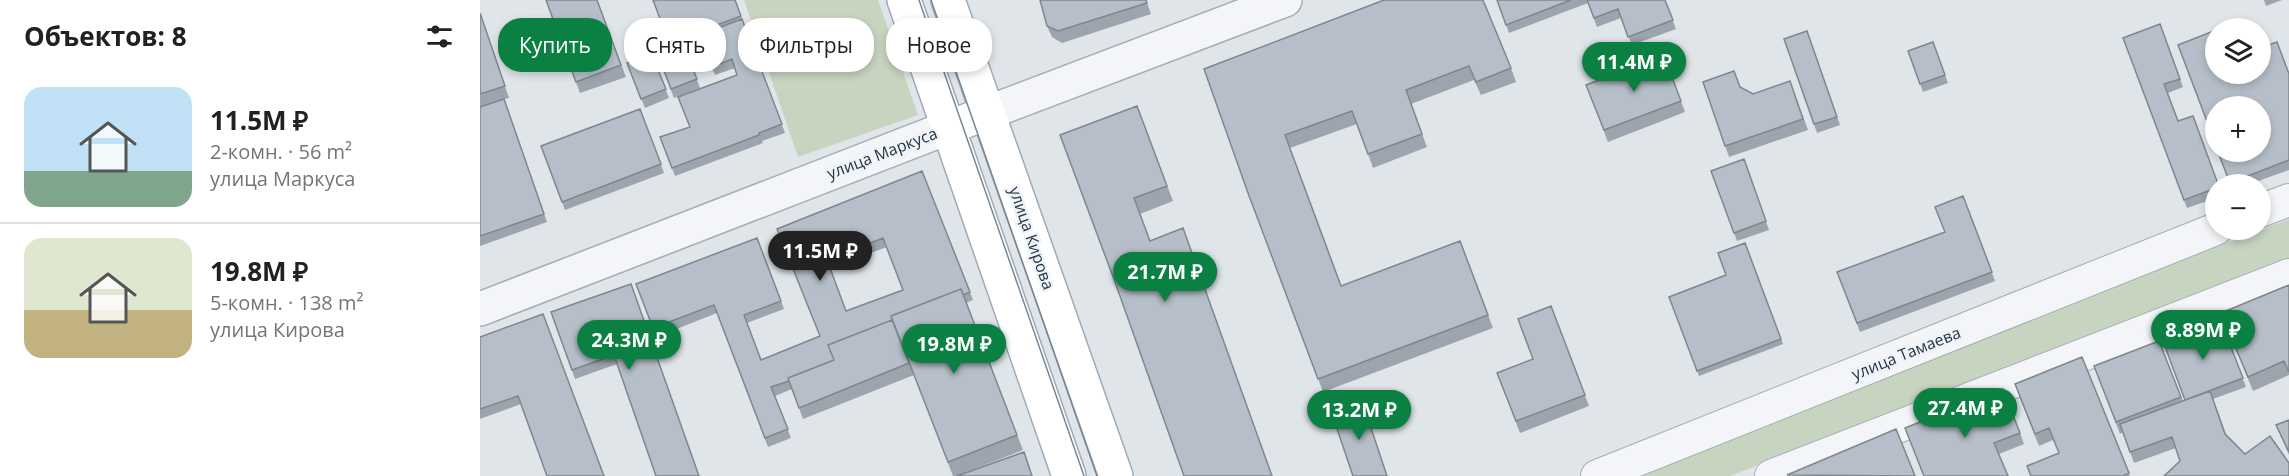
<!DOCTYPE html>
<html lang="ru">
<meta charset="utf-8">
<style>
:root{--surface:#fff;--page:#f6f6f6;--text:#202124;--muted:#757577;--line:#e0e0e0;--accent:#0b8043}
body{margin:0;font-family:"Open Sans",sans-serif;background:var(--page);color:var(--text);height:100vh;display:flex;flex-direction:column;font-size:22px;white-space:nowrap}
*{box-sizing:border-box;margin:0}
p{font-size:20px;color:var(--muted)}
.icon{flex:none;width:33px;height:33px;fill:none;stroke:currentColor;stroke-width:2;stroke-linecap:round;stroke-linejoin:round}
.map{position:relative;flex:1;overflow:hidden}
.drawer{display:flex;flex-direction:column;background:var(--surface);width:480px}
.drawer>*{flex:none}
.banner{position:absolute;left:18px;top:18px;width:570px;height:54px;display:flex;gap:12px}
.buttons{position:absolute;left:1725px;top:18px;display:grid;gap:12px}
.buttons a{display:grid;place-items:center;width:66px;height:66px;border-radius:50%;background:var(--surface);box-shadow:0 3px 9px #0003;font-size:30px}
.price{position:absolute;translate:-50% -51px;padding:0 14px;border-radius:21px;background:var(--accent);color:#fff;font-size:20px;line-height:39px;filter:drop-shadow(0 2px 3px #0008)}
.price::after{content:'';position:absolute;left:50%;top:36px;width:18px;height:14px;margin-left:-9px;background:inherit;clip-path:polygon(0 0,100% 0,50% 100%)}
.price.current{background:#222;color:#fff}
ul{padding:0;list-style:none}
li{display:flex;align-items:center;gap:18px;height:150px;padding:0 24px}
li+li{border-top:2px solid var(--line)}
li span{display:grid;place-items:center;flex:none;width:168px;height:120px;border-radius:18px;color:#555}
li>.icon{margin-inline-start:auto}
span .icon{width:72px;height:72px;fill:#fffc;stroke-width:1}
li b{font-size:26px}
h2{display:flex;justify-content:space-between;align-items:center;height:72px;padding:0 24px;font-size:26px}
.pill{padding:0 21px;border-radius:24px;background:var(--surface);box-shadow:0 3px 9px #0003;font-size:21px;line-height:54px}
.pill.current{background:var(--accent);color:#fff}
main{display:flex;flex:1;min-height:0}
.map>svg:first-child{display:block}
.green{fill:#c7d5c0}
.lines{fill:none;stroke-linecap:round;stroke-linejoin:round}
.minor-casing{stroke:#a4acb5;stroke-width:34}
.tertiary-casing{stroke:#a4acb5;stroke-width:36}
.secondary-casing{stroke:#a4acb5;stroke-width:36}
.primary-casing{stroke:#9eabb7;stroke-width:36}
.minor{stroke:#f3f5f8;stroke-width:32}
.tertiary{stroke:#f3f5f8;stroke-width:33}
.secondary{stroke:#fff;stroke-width:33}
.primary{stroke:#fff;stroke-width:33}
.tram{stroke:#778696;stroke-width:1.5}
.wall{fill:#9da4ad;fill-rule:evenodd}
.building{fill:#b6bfc9;stroke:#7f868d;stroke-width:1.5;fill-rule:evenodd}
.labels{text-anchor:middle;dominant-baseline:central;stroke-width:5;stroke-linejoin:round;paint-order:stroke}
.street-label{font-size:16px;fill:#263444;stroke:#eff4f8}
</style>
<main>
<section class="drawer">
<h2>Объектов: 8<svg class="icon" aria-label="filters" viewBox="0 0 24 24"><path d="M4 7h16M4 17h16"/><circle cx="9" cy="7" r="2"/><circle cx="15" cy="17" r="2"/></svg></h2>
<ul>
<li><span style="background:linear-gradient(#bfe0f5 70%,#7fa58c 0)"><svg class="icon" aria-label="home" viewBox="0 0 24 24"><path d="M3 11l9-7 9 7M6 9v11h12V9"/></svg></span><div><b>11.5M ₽</b><p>2-комн. · 56 m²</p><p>улица Маркуса</p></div></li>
<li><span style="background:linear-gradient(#dfe7d0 60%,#c2b280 0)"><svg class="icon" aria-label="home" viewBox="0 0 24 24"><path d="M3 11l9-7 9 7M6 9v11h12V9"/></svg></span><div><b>19.8M ₽</b><p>5-комн. · 138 m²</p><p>улица Кирова</p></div></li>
</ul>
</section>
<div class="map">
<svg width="1809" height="476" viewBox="0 0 1809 476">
<rect width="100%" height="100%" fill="#e0e5ea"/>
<path class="green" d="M264,0h134l40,115 -120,42z
M1809,219v41l-559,216h-105z"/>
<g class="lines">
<g class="minor-casing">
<path id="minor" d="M1780,211l29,-11
M1117,476l619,-247
M1291,476l518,-201"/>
</g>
<g class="tertiary-casing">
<path id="tertiary" d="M507,113l298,-113
M0,309l467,-181"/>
</g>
<g class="secondary-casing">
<path id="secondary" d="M467,128l40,-15"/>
</g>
<g class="primary-casing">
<path id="primary" d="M424,0l165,476
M468,0l168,476"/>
</g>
<use href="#minor" class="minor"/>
<use href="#tertiary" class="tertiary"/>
<use href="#secondary" class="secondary"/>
<use href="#primary" class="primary"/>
<path class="tram" d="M439,0l165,476
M451,0l166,476"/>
</g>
<path class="wall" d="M66,0h51l29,77 -46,16z
M173,0h82l50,133 -23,8 1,2 -88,33 -15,-39 29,-10 48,-52 -2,-7 -20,7 -13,-31 -16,6 14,38 -26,10 -16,-43 14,-5z
M666,0l5,14 -89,29 -10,-6 -5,-11z
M904,0l127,68 5,14 -35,13 -7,-15 -63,24 16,43 -54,21 -16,-44 -67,24 51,138 119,-45 33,87 -170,64 -70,-186 -49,-137z
M1017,0h168l11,29 -44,16 -11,-27 -24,9 -9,-24 -79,30z
M1784,0h18l-16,6z
M0,13l29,85 -5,1 43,123 -67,24z
M1680,24l23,63 -15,6 10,28 38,63v14l-29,10 -64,-170z
M1327,31l33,94 -23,8 -33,-94z
M1453,42l15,41 -25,9 -15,-41z
M171,53l18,45 -24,10 -18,-45z
M1184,56l21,56 -77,30 -22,-57z
M1736,74h73v96l-39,14h-20l-12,-32z
M1310,81l18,49 -79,27 -26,-75 37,5 13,7z
M657,106l36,95 -33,13 -22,77z
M160,109l24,64 -99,37 -24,-64z
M1264,159l25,71 -32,11 -26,-70z
M442,171l51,129 -7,3 57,147 -61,24 70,2h-79l-39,-101 -111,44 -11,-30 -17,7 16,42 -23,9 -51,-134 -61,24 -20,-53 121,-46 27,71 -37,14 14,37 59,-24 -43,-107zM407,247l16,43 -57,21 -16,-43z
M1483,196l32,85 -135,51 -23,-60 108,-40z
M1265,243l38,101 -84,32 -30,-79 57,-22z
M151,284l-14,80 -42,15 -24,-67z
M1809,285v90l-36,16 -32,-78z
M1071,306l38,100 -69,27 -23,-60 36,-14z
M1741,322l25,65 -33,12 13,35 19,20 44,9 -109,-2 -4,-13 -42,15 -11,-31 -3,2 -26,-68 65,-25 24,60 2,-1z
M0,337l124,139 -83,-72 -41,15z
M1602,357l48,119h-100l29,-23 -6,-13 -14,6 -20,-50z
M1809,420v35l-13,-30z
M1425,428l115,5 4,11 -25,10z"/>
<path class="building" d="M66,0h51l24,65 -45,17z
M173,0h82l6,16 -72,27z
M560,0h106l1,3 -89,28 -11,-5z
M904,0h99l28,68 -35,14 -7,-16 -63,24 16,44 -54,20 -16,-43 -67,24 56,151 119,-45 28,74 -170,64 -70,-186 -44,-124z
M1017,0h74l-65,25z
M1107,0h78l8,20 -45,17 -10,-28 -24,9z
M0,13l25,73 -25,8z
M262,19l40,105 -23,9v2l-87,33 -12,-31 30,-10 -12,-30 59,-22 -5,-16 -20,8 -13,-32z
M1680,24l20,55 -16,5 14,37 15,-5 25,68h-2v4l-32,12 -61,-162z
M1750,25l2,3h-12z
M1736,30v44h44v-26l17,-6 12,32v86l-59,23 -12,-31h42v-46h-44v39l-38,-100z
M1327,31l30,86 -23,7 -30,-85z
M1453,42l12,33 -25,9 -12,-33z
M204,46l13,33 -26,10 -13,-34z
M171,53l15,36 -25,10 -14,-36z
M1184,56l17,45 -77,29 -18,-45z
M1254,71l6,16 13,7 37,-13 13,38 -78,27 -22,-64z
M24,99l40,115 -64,22v-129z
M657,106l30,80 -33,12 16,43 33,-13 89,248h-88l-69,-194 -55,-147z
M160,109l21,55 -99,38 -21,-56z
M1264,159l22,62 -32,12 -23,-62z
M442,171l48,121 -7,3 -2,-6 -70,27 2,7 -1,-3 -64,25 6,15 -46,18 1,3 -18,6 17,42 -23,9 -51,-133 -61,23 -17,-44 121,-46 24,63 -37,14 17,45 59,-24 -43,-107zM403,238l20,52 -57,21 -19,-51z
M1483,196l29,76 -135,51 -20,-51 108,-40 -10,-25z
M1265,243l36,96 -84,32 -28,-74 57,-22 -8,-22z
M151,284l68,192h-43l-42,-121 -42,15 -21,-58z
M1809,285v87l-5,-11 -36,16 -27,-64z
M481,289l56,146 -69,27 -57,-146z
M1071,306l34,89 -69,26 -19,-48 36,-14 -15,-40z
M63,314l61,162h-57l-29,-80 -38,13v-72z
M412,320l17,43 -110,45 -11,-30 46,-18 -6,-15z
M1741,322l22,56 -58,22 -21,-56z
M1679,341l22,56 -65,25 -22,-56z
M1602,357l47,116 -6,3h-92l-4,-10 32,-13 -10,-25 -14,6 -20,-50z
M1523,389l17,44 -26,10 14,33h-84l-19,-48z
M1730,391l15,43 20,20 25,-18 19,27v13h-125l16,-15 -8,-24 -42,15 -10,-28z
M882,401l25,75h-34l-22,-65z
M1809,420v32l-13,-27z
M1416,429l19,47 -128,-1z
M544,452l8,24h-75z"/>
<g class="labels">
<g class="street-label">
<text transform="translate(402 153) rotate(-21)">улица Маркуса</text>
<text transform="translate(552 238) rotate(71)">улица Кирова</text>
<text transform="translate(1426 353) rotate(-22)">улица Тамаева</text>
</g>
</g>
</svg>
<div class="buttons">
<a><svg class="icon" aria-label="layers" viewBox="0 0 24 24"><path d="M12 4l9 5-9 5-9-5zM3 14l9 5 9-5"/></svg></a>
<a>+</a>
<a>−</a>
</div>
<b class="price" style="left:1154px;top:93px">11.4M ₽</b>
<b class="price current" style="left:340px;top:282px">11.5M ₽</b>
<b class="price" style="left:685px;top:303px">21.7M ₽</b>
<b class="price" style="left:1723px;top:361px">8.89M ₽</b>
<b class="price" style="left:149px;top:371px">24.3M ₽</b>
<b class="price" style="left:474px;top:375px">19.8M ₽</b>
<b class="price" style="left:1485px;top:439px">27.4M ₽</b>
<b class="price" style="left:879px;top:441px">13.2M ₽</b>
<div class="banner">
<a class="pill current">Купить</a>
<a class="pill">Снять</a>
<a class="pill">Фильтры</a>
<a class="pill">Новое</a>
</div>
</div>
</main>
